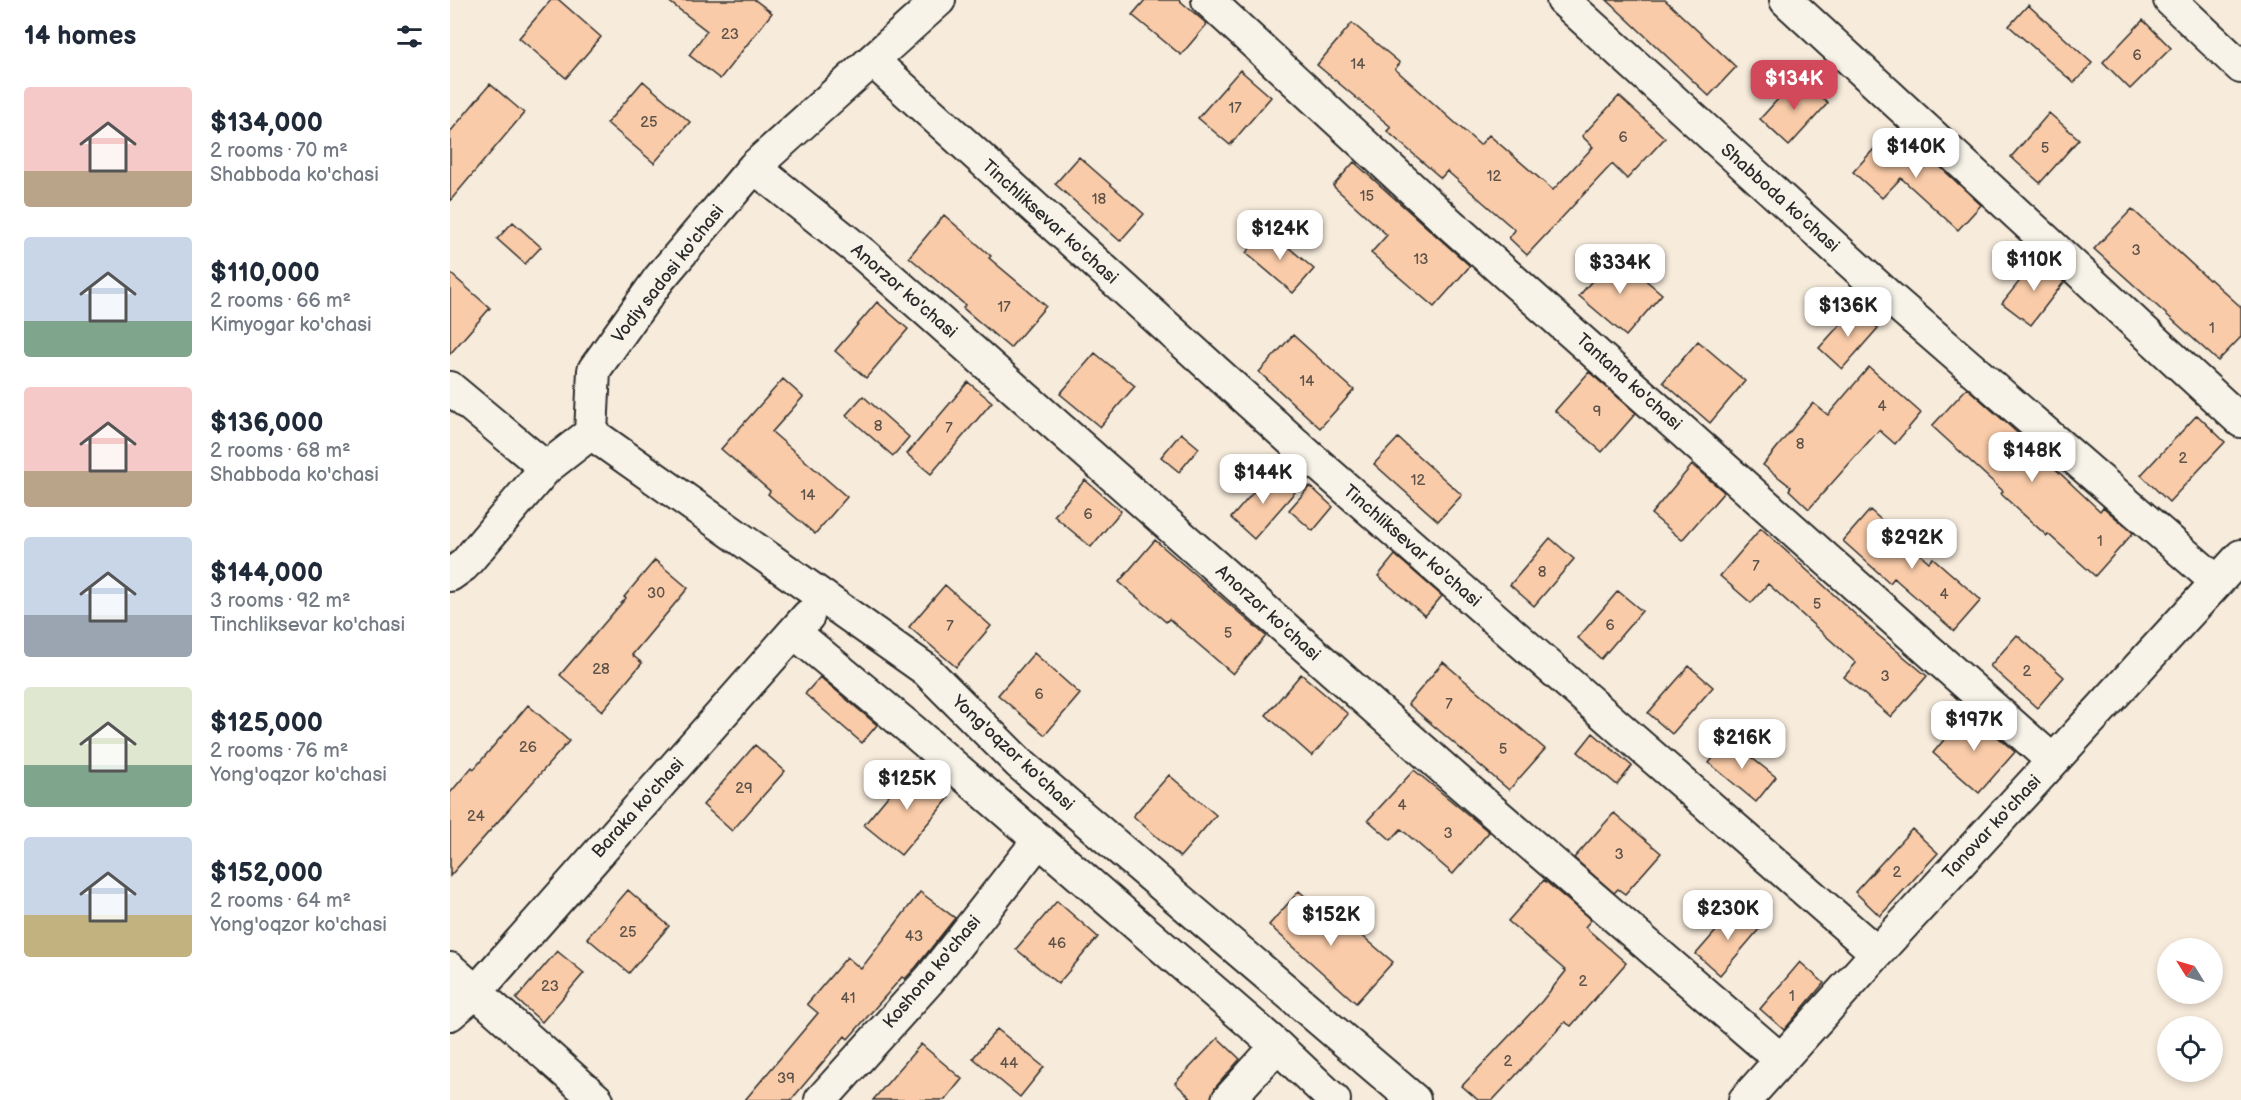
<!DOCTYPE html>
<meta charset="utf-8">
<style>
:root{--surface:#fff;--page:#f2f2f3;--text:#1f2937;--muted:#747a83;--accent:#d1495b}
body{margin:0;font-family:"Balsamiq Sans",sans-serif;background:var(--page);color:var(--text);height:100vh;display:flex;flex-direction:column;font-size:22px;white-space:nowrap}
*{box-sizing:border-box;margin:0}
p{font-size:20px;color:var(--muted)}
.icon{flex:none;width:33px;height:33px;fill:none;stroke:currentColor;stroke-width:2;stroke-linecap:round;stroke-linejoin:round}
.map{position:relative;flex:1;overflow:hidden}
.sheet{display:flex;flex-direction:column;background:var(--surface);width:450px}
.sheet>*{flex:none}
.needle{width:39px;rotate:307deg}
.buttons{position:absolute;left:1707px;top:938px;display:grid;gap:12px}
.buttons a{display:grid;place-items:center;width:66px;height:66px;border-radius:50%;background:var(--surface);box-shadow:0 3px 9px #0003;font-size:30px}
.price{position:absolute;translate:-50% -51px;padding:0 14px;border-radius:12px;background:#fff;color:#222;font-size:20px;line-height:39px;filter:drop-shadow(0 2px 3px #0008)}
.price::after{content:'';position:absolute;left:50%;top:36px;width:18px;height:14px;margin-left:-9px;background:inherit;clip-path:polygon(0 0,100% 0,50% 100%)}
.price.on{background:var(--accent);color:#fff}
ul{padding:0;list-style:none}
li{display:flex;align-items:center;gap:18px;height:150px;padding:0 24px}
li span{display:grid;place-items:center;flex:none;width:168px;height:120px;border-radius:6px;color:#555}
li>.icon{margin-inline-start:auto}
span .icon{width:72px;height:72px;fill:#fffc;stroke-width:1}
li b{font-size:26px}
h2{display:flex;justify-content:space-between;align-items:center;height:72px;padding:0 24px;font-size:26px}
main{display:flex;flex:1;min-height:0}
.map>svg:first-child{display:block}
.building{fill:#f9cba8;stroke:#2b2b2b;stroke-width:1.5}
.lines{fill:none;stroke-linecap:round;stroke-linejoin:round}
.minor-casing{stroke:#2b2b2b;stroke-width:36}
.minor{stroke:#f7f3e8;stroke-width:32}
.labels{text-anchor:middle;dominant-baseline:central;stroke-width:5;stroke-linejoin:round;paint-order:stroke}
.number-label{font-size:15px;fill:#5e534a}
.street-label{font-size:18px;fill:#2b2b2b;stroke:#f7f3e8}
</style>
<main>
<section class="sheet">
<h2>14 homes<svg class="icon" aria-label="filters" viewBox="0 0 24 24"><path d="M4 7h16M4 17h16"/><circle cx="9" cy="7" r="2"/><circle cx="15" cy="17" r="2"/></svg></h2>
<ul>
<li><span style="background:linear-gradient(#f6c9c9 70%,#b9a48a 0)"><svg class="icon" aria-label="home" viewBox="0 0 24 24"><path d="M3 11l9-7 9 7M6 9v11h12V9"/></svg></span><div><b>$134,000</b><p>2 rooms · 70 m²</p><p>Shabboda ko'chasi</p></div></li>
<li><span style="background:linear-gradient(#c9d6e8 70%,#7fa58c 0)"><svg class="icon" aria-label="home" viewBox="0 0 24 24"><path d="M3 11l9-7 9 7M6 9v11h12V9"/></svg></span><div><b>$110,000</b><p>2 rooms · 66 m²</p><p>Kimyogar ko'chasi</p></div></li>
<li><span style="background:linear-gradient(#f6c9c9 70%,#b9a48a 0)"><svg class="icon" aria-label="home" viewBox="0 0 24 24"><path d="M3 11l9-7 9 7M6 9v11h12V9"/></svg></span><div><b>$136,000</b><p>2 rooms · 68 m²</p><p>Shabboda ko'chasi</p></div></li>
<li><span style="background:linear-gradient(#c9d6e8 65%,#9aa5b1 0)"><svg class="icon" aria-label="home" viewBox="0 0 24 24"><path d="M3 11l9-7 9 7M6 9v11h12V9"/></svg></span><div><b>$144,000</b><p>3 rooms · 92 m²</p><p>Tinchliksevar ko'chasi</p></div></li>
<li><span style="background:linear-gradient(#dfe7d0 65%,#7fa58c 0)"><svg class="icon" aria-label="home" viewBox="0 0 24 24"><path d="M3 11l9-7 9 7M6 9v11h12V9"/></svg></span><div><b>$125,000</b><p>2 rooms · 76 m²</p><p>Yong'oqzor ko'chasi</p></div></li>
<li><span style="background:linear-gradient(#c9d6e8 65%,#c2b280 0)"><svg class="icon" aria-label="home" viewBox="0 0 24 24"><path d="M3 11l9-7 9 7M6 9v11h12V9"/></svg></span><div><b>$152,000</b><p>2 rooms · 64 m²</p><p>Yong'oqzor ko'chasi</p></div></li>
</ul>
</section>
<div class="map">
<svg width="1791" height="1100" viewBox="0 0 1791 1100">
<rect width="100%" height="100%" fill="#f7ebdb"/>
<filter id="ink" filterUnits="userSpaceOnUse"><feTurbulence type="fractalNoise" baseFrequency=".0167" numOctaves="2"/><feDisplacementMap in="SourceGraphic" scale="12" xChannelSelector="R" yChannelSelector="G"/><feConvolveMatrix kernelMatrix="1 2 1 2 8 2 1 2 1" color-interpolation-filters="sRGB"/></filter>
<g filter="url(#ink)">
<path class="building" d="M101,0h8l42,37 -35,41 -47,-40z
M217,0h88l17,13 -52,66 -31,-24 18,-24z
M695,0h34l28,24 -26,31 -49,-40z
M1157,0h58l71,67 -27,29z
M1578,5l64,58 -18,20 -65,-57z
M1693,20l28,28 -41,41 -27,-27z
M902,23l48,40 -5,6 85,76 9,-10 64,55 40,-43 -11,-11 37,-40 46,42 -38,41 -15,-15 -85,91 -18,-17 6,-8 -68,-59 -6,7 -54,-47 4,-4 -74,-62z
M790,70l31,27 -41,48 -32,-27z
M1349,76l29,27 -39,43 -29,-27z
M193,81l47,41 -36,41 -47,-40z
M40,84l34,29 -74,88v-69z
M1599,113l30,26 -39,44 -29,-26z
M1442,129l40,35 2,-3 47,44 -23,25 -57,-52 -19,20 -29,-26z
M629,157l65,57 -24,27 -65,-57z
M904,162l116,104 -36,41 -63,-54 16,-18 -54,-49z
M1682,209l77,71 1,-1 31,28v30l-23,24 -124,-112z
M494,215l47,41 -2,2 57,48 -36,42 -47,-40 2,-3 -56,-48z
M63,222l28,25 -16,17 -28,-25z
M817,229l47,40 -21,24 -47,-40z
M1165,254l47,40 -36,42 -47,-40z
M1588,258l26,24 -33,43 -29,-22z
M0,273l40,35 -40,46z
M427,302l31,27 -42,49 -31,-27z
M1405,308l23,20 -36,41 -23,-21z
M843,335l61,55 -34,38 -61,-56z
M1248,341l47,40 -35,42 -47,-41z
M645,353l40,33 -35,41 -40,-33z
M1419,367l52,46 -26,31 -16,-14 -70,79 -20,-19 2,-3 -28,-22 50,-62 15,12z
M1139,372l47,41 -34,39 -47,-41z
M333,379l20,18 -31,35 75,65 -32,37 -47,-40 2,-3 -49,-42z
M518,382l24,20 -61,72 -24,-20z
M1517,388l46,41 87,82 3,-4 30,26 -38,43 -47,-42 -1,2 -46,-42 2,-3 -71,-65z
M413,396l46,41 -16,19 -47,-41z
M1747,415l28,27 -56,60 -28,-27z
M731,433l18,15 -20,24 -18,-15z
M948,438l64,57 -24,26 -64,-57z
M1242,465l32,27 -42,48 -31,-26z
M821,472l24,20 -41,47 -23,-21z
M635,480l36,31 -30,36 -37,-31z
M860,486l23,21 -20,24 -24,-21z
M1420,510l59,52 4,-4 48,42 -27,31 -60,-53 -4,5 -47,-42z
M1311,528l118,108 48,40 -36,41 -47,-40 12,-14 -88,-79 -17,19 -31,-27z
M1100,538l24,21 -40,47 -24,-21z
M705,540l111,96 -33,38 -64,-55 -3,3 -47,-40z
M945,555l47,41 -17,20 -47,-40z
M205,560l33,28 -56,67 10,8 -40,48 -42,-36 66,-77 -2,-1z
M495,585l46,41 -35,41 -47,-40z
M1168,591l24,20 -41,48 -23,-21z
M1567,635l47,42 -27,31 -47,-42z
M584,653l46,41 -35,41 -47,-40z
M993,662l102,87 -36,41 -101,-86z
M1239,666l24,21 -41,47 -24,-21z
M851,674l47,40 -36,42 -46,-41z
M370,677l57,48 -15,18 -57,-49z
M78,705l41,36 -119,135v-83l22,-26 2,2z
M1518,711l47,41 -36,41 -46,-40z
M1143,733l39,33 -15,19 -39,-33z
M1278,739l48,38 -20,25 -47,-39z
M305,745l30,26 -53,60 -29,-26z
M462,767l37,31 -48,57 -37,-30z
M964,770l75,62 -36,42 -52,-45 -10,11 -23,-20z
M719,775l47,40 -36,42 -47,-41z
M1164,813l47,40 -36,41 -7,-5 -4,4 -40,-35z
M1462,829l26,24 -58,63 -25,-24z
M1094,880l47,40 -6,7 41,36 -55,63 -6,-4 -72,78h-15l-16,-14 80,-85 24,-30 -58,-50z
M178,890l41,36 -40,47 -42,-35z
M849,891l41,36 5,-6 48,41 -37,41 -87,-78z
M470,892l35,26 -39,49 -11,12 -3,-2 -54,62 -3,-3 -54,64h-46l73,-87 -11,-9 40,-47 14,12z
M607,901l41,36 -40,47 -42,-35z
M1287,907l23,21 -40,47 -24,-21z
M107,951l27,22 -42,49 -26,-23z
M1350,962l24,21 -40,47 -24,-21z
M547,1029l47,38 -24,30 -47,-39z
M768,1038l22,21 -25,29 -4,12h-18l-18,-17z
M471,1044l41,35 -17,21h-72z"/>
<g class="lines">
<g class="minor-casing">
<path id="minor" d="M758,0l242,224 603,537
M1113,0l325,296 329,286
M1336,0l455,421
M1720,0l71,67
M423,61l437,396 567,496
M304,167l109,87 590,523 328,283
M0,388l96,80
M141,433l334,236 94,94 395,337
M0,575l14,-10 82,-97 45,-35 3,-63 65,-91 95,-112 185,-167
M344,632l119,99 364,315 57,54
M0,969l147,131
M0,1014l26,-22 332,-376
M371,1100l109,-121 109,-139
M778,1100l49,-54
M1295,1100l132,-147 364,-397"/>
</g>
<use href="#minor" class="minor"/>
</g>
</g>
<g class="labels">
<g class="number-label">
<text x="280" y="34">23</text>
<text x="1687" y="55">6</text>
<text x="908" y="64">14</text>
<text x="785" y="108">17</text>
<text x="199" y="122">25</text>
<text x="1173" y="137">6</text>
<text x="1595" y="148">5</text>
<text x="1044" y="176">12</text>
<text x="917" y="196">15</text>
<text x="649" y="199">18</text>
<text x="1686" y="250">3</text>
<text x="971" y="259">13</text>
<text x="554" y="307">17</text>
<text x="1762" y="328">1</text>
<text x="857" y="381">14</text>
<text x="1432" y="406">4</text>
<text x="1147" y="411">9</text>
<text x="428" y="426">8</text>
<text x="499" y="428">7</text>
<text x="1350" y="444">8</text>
<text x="1733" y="458">2</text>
<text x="968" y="480">12</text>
<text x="358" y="495">14</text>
<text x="638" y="514">6</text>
<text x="1650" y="541">1</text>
<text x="1306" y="566">7</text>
<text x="1092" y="572">8</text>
<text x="206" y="593">30</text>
<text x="1494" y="594">4</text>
<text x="1367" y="604">5</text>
<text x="1160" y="625">6</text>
<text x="500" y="626">7</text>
<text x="778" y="633">5</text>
<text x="151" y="669">28</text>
<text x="1577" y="671">2</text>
<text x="1435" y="676">3</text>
<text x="589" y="694">6</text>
<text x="999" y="704">7</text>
<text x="78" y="747">26</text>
<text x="1053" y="749">5</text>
<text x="294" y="788">29</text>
<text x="952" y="805">4</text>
<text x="26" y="816">24</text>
<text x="998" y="833">3</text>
<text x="1169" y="854">3</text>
<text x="1447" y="872">2</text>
<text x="178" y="932">25</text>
<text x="464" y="936">43</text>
<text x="607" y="943">46</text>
<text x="1133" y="981">2</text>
<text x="100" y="986">23</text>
<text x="1342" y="996">1</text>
<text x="398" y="998">41</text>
<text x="1058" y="1061">2</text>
<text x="559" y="1063">44</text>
<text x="336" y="1078">39</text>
</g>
<g class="street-label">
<text transform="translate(1330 198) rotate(42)">Shabboda ko'chasi</text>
<text transform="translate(600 222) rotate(42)">Tinchliksevar ko'chasi</text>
<text transform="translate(218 274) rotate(-52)">Vodiy sadosi ko'chasi</text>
<text transform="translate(454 291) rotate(41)">Anorzor ko'chasi</text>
<text transform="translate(1179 382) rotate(42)">Tantana ko'chasi</text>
<text transform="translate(962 546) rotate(41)">Tinchliksevar ko'chasi</text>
<text transform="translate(818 613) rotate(42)">Anorzor ko'chasi</text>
<text transform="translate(563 753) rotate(43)">Yong'oqzor ko'chasi</text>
<text transform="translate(188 808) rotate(-48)">Baraka ko'chasi</text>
<text transform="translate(1542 827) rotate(-47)">Tanovar ko'chasi</text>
<text transform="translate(482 972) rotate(-50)">Koshona ko'chasi</text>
</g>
</g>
</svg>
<div class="buttons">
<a><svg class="needle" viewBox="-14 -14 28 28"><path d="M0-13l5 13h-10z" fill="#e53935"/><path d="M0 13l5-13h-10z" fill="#747a83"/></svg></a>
<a><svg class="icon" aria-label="locate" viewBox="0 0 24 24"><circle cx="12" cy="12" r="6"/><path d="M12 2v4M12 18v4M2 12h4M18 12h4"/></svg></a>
</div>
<b class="price on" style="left:1344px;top:111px">$134K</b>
<b class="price" style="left:1466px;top:179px">$140K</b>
<b class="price" style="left:830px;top:261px">$124K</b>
<b class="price" style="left:1584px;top:292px">$110K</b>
<b class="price" style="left:1170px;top:295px">$334K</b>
<b class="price" style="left:1398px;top:338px">$136K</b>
<b class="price" style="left:1582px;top:483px">$148K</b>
<b class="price" style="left:813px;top:505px">$144K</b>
<b class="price" style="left:1462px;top:570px">$292K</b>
<b class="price" style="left:1524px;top:752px">$197K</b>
<b class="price" style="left:1292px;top:770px">$216K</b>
<b class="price" style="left:457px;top:811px">$125K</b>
<b class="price" style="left:1278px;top:941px">$230K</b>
<b class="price" style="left:881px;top:947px">$152K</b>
</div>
</main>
